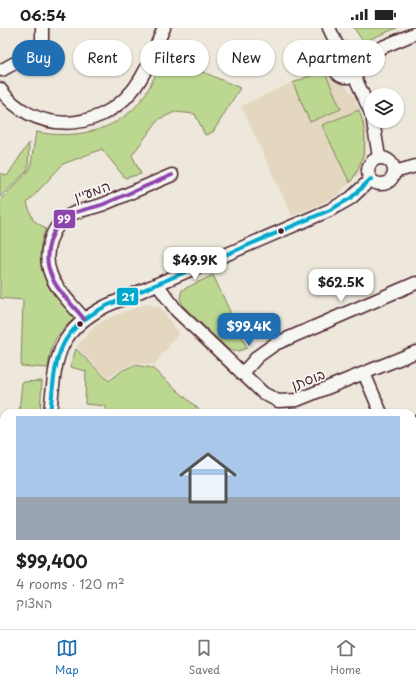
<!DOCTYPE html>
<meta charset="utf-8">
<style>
:root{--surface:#fff;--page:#f2f2f2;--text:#222;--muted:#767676;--line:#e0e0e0;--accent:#1f6fb2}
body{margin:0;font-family:"Playpen Sans","Playpen Sans Hebrew",sans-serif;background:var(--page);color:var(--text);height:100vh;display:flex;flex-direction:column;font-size:15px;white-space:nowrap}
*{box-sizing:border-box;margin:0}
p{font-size:13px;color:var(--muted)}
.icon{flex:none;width:22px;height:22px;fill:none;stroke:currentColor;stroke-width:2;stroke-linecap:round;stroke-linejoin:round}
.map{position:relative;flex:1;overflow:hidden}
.drawer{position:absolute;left:0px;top:381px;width:416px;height:220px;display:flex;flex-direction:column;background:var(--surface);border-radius:12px 12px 0 0;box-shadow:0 1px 3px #0004}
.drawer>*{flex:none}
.hud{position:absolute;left:12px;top:12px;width:392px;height:36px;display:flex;gap:8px}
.buttons{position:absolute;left:364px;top:60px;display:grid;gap:8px}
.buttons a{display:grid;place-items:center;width:40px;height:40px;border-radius:50%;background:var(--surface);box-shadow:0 1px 3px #0004;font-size:20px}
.price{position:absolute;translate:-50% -34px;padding:0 9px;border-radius:8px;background:#fff;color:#222;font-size:13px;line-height:26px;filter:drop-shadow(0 1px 2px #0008)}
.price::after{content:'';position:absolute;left:50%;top:24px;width:12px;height:9px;margin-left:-6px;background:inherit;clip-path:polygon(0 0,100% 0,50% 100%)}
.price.current{background:var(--accent);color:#fff}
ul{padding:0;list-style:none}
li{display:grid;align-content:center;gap:8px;height:212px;padding:0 16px}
li span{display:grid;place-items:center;height:124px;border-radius:0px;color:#555}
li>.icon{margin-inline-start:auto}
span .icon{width:72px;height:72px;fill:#fffc;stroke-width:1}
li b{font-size:17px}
.pill{padding:0 14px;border-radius:18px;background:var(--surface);box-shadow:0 1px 3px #0004;font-size:14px;line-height:36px}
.pill.current{background:var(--accent);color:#fff}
.status{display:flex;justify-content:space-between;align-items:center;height:28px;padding:0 20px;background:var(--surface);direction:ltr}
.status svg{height:11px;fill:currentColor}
.menu{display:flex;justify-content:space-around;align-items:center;height:56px;border-top:1px solid var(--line);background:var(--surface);font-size:11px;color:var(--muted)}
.menu a{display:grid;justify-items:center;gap:2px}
.menu .current{color:var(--accent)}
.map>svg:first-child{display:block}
.built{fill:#e3d7c0}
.green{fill:#bcd890;stroke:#837c5e}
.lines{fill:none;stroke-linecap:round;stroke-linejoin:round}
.stream{stroke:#709098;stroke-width:2.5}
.minor-casing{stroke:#4a1f2b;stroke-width:15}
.minor{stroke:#f6f6f2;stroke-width:12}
.bus-1-casing{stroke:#f6f6f2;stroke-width:7}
.bus-2-casing{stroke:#f6f6f2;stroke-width:7}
.bus-1{stroke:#00a9ce;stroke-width:4}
.bus-2{stroke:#8e44ad;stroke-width:4}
.bus-dot{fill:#4a1f2b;stroke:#f6f6f2;stroke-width:1.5}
.labels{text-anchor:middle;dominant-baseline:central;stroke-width:3.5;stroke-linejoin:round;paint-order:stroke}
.street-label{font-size:14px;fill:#4a1f2b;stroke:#f6f6f2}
.line-badge{stroke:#f6f6f2;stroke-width:1.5}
.badge-label{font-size:11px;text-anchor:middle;font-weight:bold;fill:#fff}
</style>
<div class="status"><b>06:54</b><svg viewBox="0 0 49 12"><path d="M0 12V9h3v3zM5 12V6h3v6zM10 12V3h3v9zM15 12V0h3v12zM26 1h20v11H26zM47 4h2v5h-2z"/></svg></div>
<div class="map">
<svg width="416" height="601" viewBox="0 0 416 601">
<rect width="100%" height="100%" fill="#ede8db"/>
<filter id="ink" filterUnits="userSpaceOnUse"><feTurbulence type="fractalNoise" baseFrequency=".025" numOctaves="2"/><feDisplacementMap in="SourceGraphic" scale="8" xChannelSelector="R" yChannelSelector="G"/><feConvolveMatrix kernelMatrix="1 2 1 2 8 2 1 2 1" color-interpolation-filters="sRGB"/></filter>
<g filter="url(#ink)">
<path class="built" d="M324,40l6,7 14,9 10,12 13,33 -1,28 -7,16 -22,23 -16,8 -29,12 -51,-110z
M146,276l14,3 19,26 -25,32 -19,-2 -13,6 -14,9 -32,-31 19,-21 13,-8z"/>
<path class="green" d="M354,0h43l-29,12h-6z
M164,27l76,33 -27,44 -8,3 -10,-21 -20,-2 -16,7 -27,36 9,19 -16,4 -23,-29 -39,15 -36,39 6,17 13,9c-18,38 9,61 31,88 -21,16 -26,25 -29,51l-27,-2 2,-66 -23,-2v-98l30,-30 6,-38c35,7 77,1 102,-28 12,-14 19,-33 26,-49z
M324,42l17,39 -31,13 -17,-39z
M359,82c10,27 7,49 -9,73l-28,-58z
M29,115l-1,27 -28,27v-24l7,3z
M213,247l34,73c-8,3 -12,5 -19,1l-45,-43 -3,-8 2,-8z
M76,321l33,32 14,-11 12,-5 17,3 51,45h-97v-7l-21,-2 1,-33 -16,-4z
M42,353l-2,32h-21l3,-31z
M416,437v164h-285l1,-4h280v-158z
M25,597h96l-1,4h-103z"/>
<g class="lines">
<path class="stream" d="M259,597l2,4"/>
<g class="minor-casing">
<path id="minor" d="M329,0l11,23
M333 35a14 14 0 1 1 28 0a14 14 0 1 1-28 0Z
M359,29l57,-24
M2,42l40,-22v-20
M354,47l17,38
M0,61c33,45 97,44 132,2 15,-18 22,-42 32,-63
M373,93l6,36
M368 143a13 13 0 1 1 26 0a13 13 0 1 1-26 0Z
M394,144l22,-6
M157,256l20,27 86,82 15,8 19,-1 119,-48
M84,291c-11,-14 -27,-28 -33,-44 -9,-21 0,-51 21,-61 10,-5 22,-6 32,-10 23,-10 45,-19 68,-29
M364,345l17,40
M242,346l16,-18 17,-12 141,-61
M50,385c6,-53 4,-80 56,-107l224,-96 21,-12 20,-19
M412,396l4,-2
M0,540l4,-3"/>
</g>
<use href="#minor" class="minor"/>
<g class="bus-1-casing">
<path id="bus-1" d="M50,385c6,-53 4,-80 56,-107l224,-96 21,-12 20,-19"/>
</g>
<g class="bus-2-casing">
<path id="bus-2" d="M84,291c-11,-14 -27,-28 -33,-44 -9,-21 0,-51 21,-61 10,-5 22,-6 32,-10 23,-10 45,-19 68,-29"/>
</g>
<use href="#bus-1" class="bus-1"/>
<use href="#bus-2" class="bus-2"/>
</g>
</g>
<g class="bus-dot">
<circle cx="281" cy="203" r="3.5"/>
<circle cx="80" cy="296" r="3.5"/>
</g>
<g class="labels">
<g class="street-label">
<text transform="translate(92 163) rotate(-19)">המעיין</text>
<text transform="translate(308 351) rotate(-20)">בוסתן</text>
</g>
</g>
<g class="line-badge">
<rect x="53" y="181" width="23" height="20" rx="4" fill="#8e44ad"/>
<rect x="116" y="259" width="23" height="19" rx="4" fill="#00a9ce"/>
</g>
<g class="badge-label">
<text x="64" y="195">99</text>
<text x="128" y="273">21</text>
</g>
</svg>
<div class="buttons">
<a><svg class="icon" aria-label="layers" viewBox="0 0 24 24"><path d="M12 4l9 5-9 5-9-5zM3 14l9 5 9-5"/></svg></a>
</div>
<b class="price" style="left:195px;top:253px">$49.9K</b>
<b class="price" style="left:341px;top:275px">$62.5K</b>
<b class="price current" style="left:249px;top:319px">$99.4K</b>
<div class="hud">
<a class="pill current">Buy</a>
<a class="pill">Rent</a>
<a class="pill">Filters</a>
<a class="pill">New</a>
<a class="pill">Apartment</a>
</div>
<section class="drawer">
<ul>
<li><span style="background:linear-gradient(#a9c7e8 65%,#9aa5b1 0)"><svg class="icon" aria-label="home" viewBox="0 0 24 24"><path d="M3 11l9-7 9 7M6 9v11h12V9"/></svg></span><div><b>$99,400</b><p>4 rooms · 120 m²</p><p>המצוק</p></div></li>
</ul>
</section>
</div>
<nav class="menu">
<a class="current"><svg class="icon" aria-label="map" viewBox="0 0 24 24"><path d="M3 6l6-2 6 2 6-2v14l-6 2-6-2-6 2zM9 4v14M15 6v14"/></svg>Map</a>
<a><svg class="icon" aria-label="saved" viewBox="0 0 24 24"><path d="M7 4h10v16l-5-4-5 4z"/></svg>Saved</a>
<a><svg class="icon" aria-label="home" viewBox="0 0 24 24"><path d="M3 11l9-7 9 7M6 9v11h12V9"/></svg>Home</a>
</nav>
